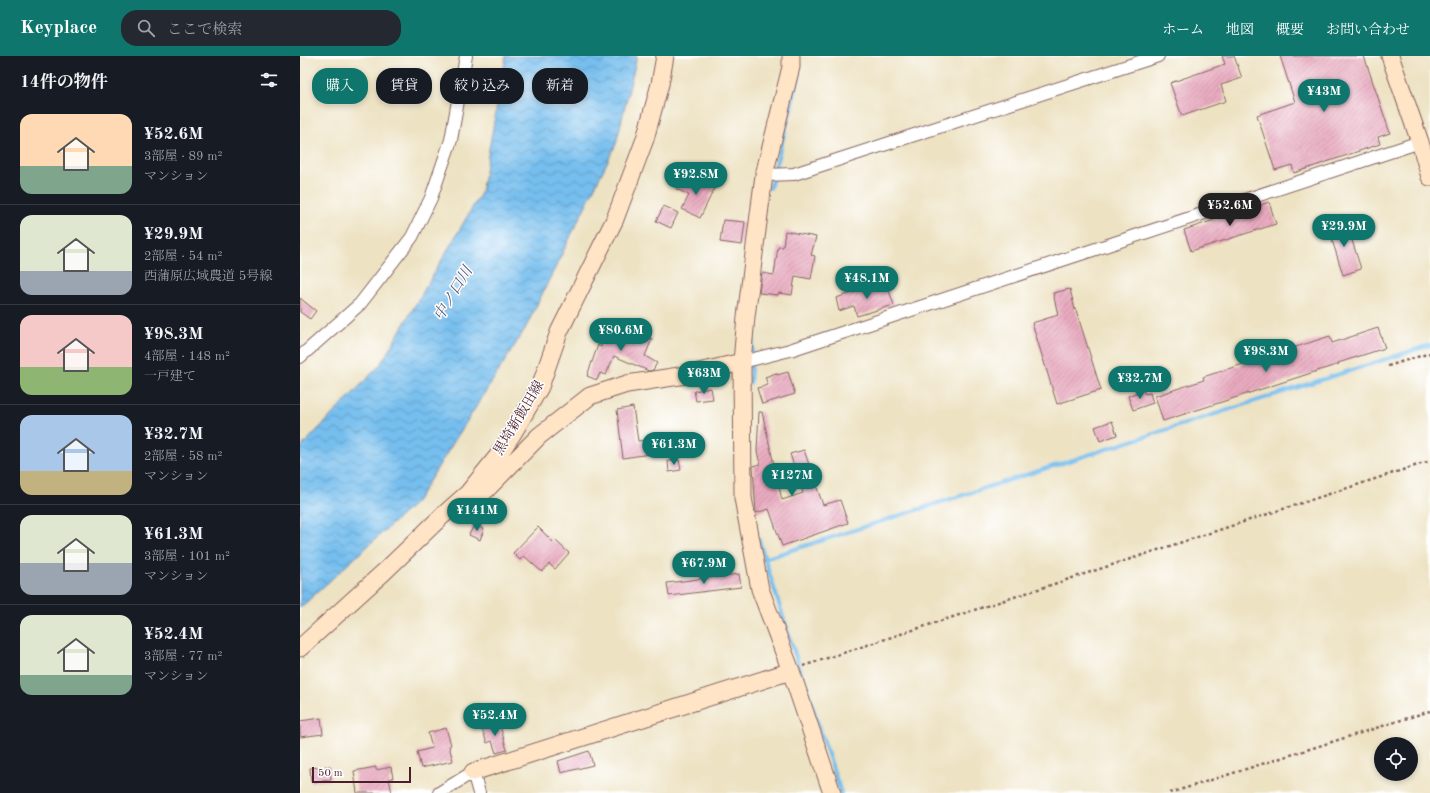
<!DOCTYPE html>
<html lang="ja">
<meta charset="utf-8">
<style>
:root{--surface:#171b24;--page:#242831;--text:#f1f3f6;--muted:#9ea1a6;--line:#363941;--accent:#0f766e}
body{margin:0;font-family:"Old Standard TT","Noto Serif JP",serif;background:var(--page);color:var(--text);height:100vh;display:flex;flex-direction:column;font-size:15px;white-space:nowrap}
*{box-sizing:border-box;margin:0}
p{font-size:13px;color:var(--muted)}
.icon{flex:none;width:22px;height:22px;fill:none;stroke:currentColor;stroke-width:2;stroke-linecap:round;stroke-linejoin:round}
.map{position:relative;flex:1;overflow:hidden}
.drawer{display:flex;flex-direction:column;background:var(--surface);width:300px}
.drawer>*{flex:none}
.hud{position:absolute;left:12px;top:12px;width:380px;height:36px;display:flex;gap:8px}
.buttons{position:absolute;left:1074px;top:681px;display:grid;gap:8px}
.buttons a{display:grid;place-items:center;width:44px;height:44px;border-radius:50%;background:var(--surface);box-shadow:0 2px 6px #0003;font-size:20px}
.scale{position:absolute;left:12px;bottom:10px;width:99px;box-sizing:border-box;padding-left:4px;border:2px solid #4a1f2b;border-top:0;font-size:11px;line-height:14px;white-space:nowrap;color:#4a1f2b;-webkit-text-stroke:3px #fff;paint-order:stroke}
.price{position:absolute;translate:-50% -34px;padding:0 9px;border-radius:14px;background:var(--accent);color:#fff;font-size:13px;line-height:26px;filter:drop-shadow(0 1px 2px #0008)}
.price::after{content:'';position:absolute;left:50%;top:24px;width:12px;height:9px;margin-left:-6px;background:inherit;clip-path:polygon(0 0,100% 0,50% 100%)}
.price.selected{background:#222;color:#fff}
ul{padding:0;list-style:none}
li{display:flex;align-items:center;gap:12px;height:100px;padding:0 20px}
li+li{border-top:1px solid var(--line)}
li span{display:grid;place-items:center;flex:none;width:112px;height:80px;border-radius:12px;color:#555}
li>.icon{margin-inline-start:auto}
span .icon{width:48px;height:48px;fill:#fffc;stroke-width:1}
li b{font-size:17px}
h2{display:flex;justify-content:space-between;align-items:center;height:48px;padding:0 20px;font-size:17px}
.pill{padding:0 14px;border-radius:16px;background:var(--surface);box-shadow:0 2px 6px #0003;font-size:14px;line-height:36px}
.pill.selected{background:var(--accent);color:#fff}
header{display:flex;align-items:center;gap:24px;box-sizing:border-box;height:56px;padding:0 20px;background:var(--accent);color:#fff}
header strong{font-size:19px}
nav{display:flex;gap:22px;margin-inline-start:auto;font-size:14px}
.search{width:280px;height:36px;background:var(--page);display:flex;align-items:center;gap:10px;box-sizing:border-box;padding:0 14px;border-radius:16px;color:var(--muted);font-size:15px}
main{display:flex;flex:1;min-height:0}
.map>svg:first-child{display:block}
.water{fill:url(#water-waves);stroke:#606e8c}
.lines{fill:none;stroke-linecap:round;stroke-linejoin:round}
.stream{stroke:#75beee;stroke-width:4}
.building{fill:url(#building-hatch)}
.street-casing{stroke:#836360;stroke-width:14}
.secondary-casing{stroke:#836360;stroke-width:19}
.path{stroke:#836360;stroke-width:2.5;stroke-dasharray:3 3;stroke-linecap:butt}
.street{stroke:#fff;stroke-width:12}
.secondary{stroke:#ffe4c6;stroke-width:17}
.labels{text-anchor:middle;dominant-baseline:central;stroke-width:3;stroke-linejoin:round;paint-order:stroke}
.street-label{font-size:14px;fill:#4a1f2b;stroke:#fff}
.water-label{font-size:15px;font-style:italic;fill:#59576f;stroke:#fff}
</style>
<header>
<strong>Keyplace</strong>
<div class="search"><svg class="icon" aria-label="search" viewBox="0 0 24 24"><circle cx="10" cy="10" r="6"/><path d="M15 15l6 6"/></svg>ここで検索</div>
<nav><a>ホーム</a><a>地図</a><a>概要</a><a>お問い合わせ</a></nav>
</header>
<main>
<section class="drawer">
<h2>14件の物件<svg class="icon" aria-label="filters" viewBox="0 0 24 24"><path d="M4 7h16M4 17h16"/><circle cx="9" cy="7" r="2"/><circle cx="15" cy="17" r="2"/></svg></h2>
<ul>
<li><span style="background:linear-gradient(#ffd9b3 65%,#7fa58c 0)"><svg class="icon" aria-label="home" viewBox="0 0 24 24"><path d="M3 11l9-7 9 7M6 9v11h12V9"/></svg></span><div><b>¥52.6M</b><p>3部屋 · 89 m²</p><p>マンション</p></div></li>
<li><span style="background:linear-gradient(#dfe7d0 70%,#9aa5b1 0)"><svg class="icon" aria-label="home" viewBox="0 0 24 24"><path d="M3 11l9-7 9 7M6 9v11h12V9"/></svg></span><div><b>¥29.9M</b><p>2部屋 · 54 m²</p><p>西蒲原広域農道 5号線</p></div></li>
<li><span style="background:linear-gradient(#f6c9c9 65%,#8fb573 0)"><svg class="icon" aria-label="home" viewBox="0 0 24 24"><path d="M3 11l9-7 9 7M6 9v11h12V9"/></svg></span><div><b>¥98.3M</b><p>4部屋 · 148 m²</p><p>一戸建て</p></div></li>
<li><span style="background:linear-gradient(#a9c7e8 70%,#c2b280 0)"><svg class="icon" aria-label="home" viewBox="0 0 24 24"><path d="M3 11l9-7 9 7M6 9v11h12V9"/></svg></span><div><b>¥32.7M</b><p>2部屋 · 58 m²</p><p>マンション</p></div></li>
<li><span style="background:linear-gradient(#dfe7d0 60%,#9aa5b1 0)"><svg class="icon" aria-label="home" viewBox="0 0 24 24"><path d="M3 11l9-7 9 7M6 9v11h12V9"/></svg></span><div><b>¥61.3M</b><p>3部屋 · 101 m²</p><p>マンション</p></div></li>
<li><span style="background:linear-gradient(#dfe7d0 75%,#7fa58c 0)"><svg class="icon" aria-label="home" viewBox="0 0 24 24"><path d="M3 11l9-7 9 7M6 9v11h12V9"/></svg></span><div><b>¥52.4M</b><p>3部屋 · 77 m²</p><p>マンション</p></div></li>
</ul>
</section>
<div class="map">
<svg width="1130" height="737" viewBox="0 0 1130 737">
<defs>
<pattern id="water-waves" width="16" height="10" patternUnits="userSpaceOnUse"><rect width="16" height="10" fill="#75beee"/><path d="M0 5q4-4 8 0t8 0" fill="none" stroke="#629ac1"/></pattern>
<pattern id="building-hatch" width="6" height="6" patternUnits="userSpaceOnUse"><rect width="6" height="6" fill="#e9aac0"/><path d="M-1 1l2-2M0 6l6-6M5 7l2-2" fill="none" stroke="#bf8a9c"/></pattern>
</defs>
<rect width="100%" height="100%" fill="#fff"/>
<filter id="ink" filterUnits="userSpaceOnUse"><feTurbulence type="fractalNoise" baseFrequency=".025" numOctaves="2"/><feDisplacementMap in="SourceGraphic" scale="8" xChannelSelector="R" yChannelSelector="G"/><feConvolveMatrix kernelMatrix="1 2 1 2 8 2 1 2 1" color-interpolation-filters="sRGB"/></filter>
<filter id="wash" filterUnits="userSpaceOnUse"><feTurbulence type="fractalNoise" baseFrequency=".012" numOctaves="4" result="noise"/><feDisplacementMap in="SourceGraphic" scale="16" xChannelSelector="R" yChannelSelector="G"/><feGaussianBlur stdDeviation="0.9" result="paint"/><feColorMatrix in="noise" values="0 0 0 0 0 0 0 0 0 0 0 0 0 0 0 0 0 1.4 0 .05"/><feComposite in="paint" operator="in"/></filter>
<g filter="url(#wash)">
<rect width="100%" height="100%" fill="#ede2c2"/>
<path class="water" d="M206,0h131l-21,88 -91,185 -109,173 -116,106v-160l80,-83 101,-172z"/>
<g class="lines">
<path class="stream" d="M470,132l28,-108v-12
M450,327l3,-49
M459,484l30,96 52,157
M464,503l666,-214"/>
</g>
<g id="blocks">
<path class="building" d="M922,0h12l8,22 -21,7 5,16 -44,15 -12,-33 55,-19z
M980,0h84l26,77 -12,4 2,7 -86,29 -2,-8 -17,5 -18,-55 38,-13z
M382,121l13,7 2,-6 18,9 -15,31 -18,-9 7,-14 -13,-6z
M969,146l7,22 -85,27 -7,-21z
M364,150l14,7 -7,15 -15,-7z
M423,164l22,2 -3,23 -22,-3z
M1046,165l15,48 -18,6 -15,-48z
M485,175l31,6 -5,18 4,1 -4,23 -16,-3 -3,19 -13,-2 -1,2 -19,-2 3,-20 12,2 4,-28h5z
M586,226l8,23 -37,11 -3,-10 -15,5 -3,-13z
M770,233l5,21h1l25,80 -44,14 -25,-81 26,-8 -5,-22z
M0,242l16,13 -6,8 -10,-7z
M320,272l20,8 1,-1 11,4 -7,17 12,7 -4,7 -4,1 -35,-15 -8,19 -6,-2 -3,7 -10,-4 11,-31 3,2 7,-18 10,4z
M1078,272l7,20 -47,15 1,1 -176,57 -8,-25 49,-16 -1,-3 127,-41 2,7z
M488,316l7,22 -33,10 -5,-16 11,-3 -3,-8 11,-4 1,2z
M411,332l2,11 -17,2 -2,-10z
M843,334l2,4 5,-1 3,10 -20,7 -5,-14z
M333,351l5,34 10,-1 2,14 -27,4 -6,-48z
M459,356h3l20,88 21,-7 -13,-39 14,-4 19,55 17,-5 8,23 -66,23 -13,-37 -13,4 -3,-47 7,-2 -3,-13z
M812,365l5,14 -17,6 -5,-14z
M379,404l2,10 -12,2 -1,-11z
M174,469l10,4 -4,11 -11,-5z
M238,471l16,16 2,-2 13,12 -14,16 -6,-5 -7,8 -18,-16 -4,4 -7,-7z
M439,518l2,13 -72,9 -2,-13z
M21,662l2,16 -23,3v-16z
M199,666l8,28 -11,3 -4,-12 -5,2 -6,-16z
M146,672l5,17 -2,1 4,15 -32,7 -4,-16 15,-4 -4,-15z
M289,695l4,14 -32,8 -3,-12z
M30,710l1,14 -20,2 -1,-14z
M76,711v3l15,-3 2,11 -4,1 3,14h-35l-3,-22z"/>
</g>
</g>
<g filter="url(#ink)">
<use href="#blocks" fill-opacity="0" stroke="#836360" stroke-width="1"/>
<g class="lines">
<g class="street-casing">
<path id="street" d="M464,119l30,-1 364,-118
M0,301l60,-53 52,-67 19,-39 20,-58 15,-84
M442,306l48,-12 630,-208
M139,737l34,-21 6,21"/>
</g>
<g class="secondary-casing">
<path id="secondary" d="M491,0v11l-27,108 -18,142 -4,45 1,136 17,91 31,82 41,122
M1090,0l30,86 10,35
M168,437l17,-2 54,-55 51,-40 37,-12 59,-9 56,-13
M0,592l85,-77 56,-54 27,-24 29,-36 16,-24 27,-46 19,-55 56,-113 30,-80 15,-55 5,-28
M173,716l318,-101"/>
</g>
<path class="path" d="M1088,310l42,-13
M503,610l627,-205
M870,737l260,-82"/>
<use href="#street" class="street"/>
<use href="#secondary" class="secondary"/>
</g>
</g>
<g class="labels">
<g class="street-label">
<text transform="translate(219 362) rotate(-59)">黒埼新飯田線</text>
</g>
<g class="water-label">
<text transform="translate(154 238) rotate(-59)">中ノ口川</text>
</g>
</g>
</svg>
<div class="buttons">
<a><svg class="icon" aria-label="locate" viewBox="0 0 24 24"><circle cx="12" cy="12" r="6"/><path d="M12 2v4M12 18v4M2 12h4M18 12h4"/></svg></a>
</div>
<div class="scale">50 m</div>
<b class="price" style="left:1024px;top:57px">¥43M</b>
<b class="price" style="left:396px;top:140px">¥92.8M</b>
<b class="price selected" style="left:930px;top:171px">¥52.6M</b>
<b class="price" style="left:1044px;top:192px">¥29.9M</b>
<b class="price" style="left:567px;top:244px">¥48.1M</b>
<b class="price" style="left:321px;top:296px">¥80.6M</b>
<b class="price" style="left:966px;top:317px">¥98.3M</b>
<b class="price" style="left:404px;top:339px">¥63M</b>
<b class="price" style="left:840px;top:344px">¥32.7M</b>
<b class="price" style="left:374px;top:410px">¥61.3M</b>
<b class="price" style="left:492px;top:441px">¥127M</b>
<b class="price" style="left:177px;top:476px">¥141M</b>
<b class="price" style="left:404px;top:529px">¥67.9M</b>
<b class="price" style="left:195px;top:681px">¥52.4M</b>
<div class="hud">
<a class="pill selected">購入</a>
<a class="pill">賃貸</a>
<a class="pill">絞り込み</a>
<a class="pill">新着</a>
</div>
</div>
</main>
